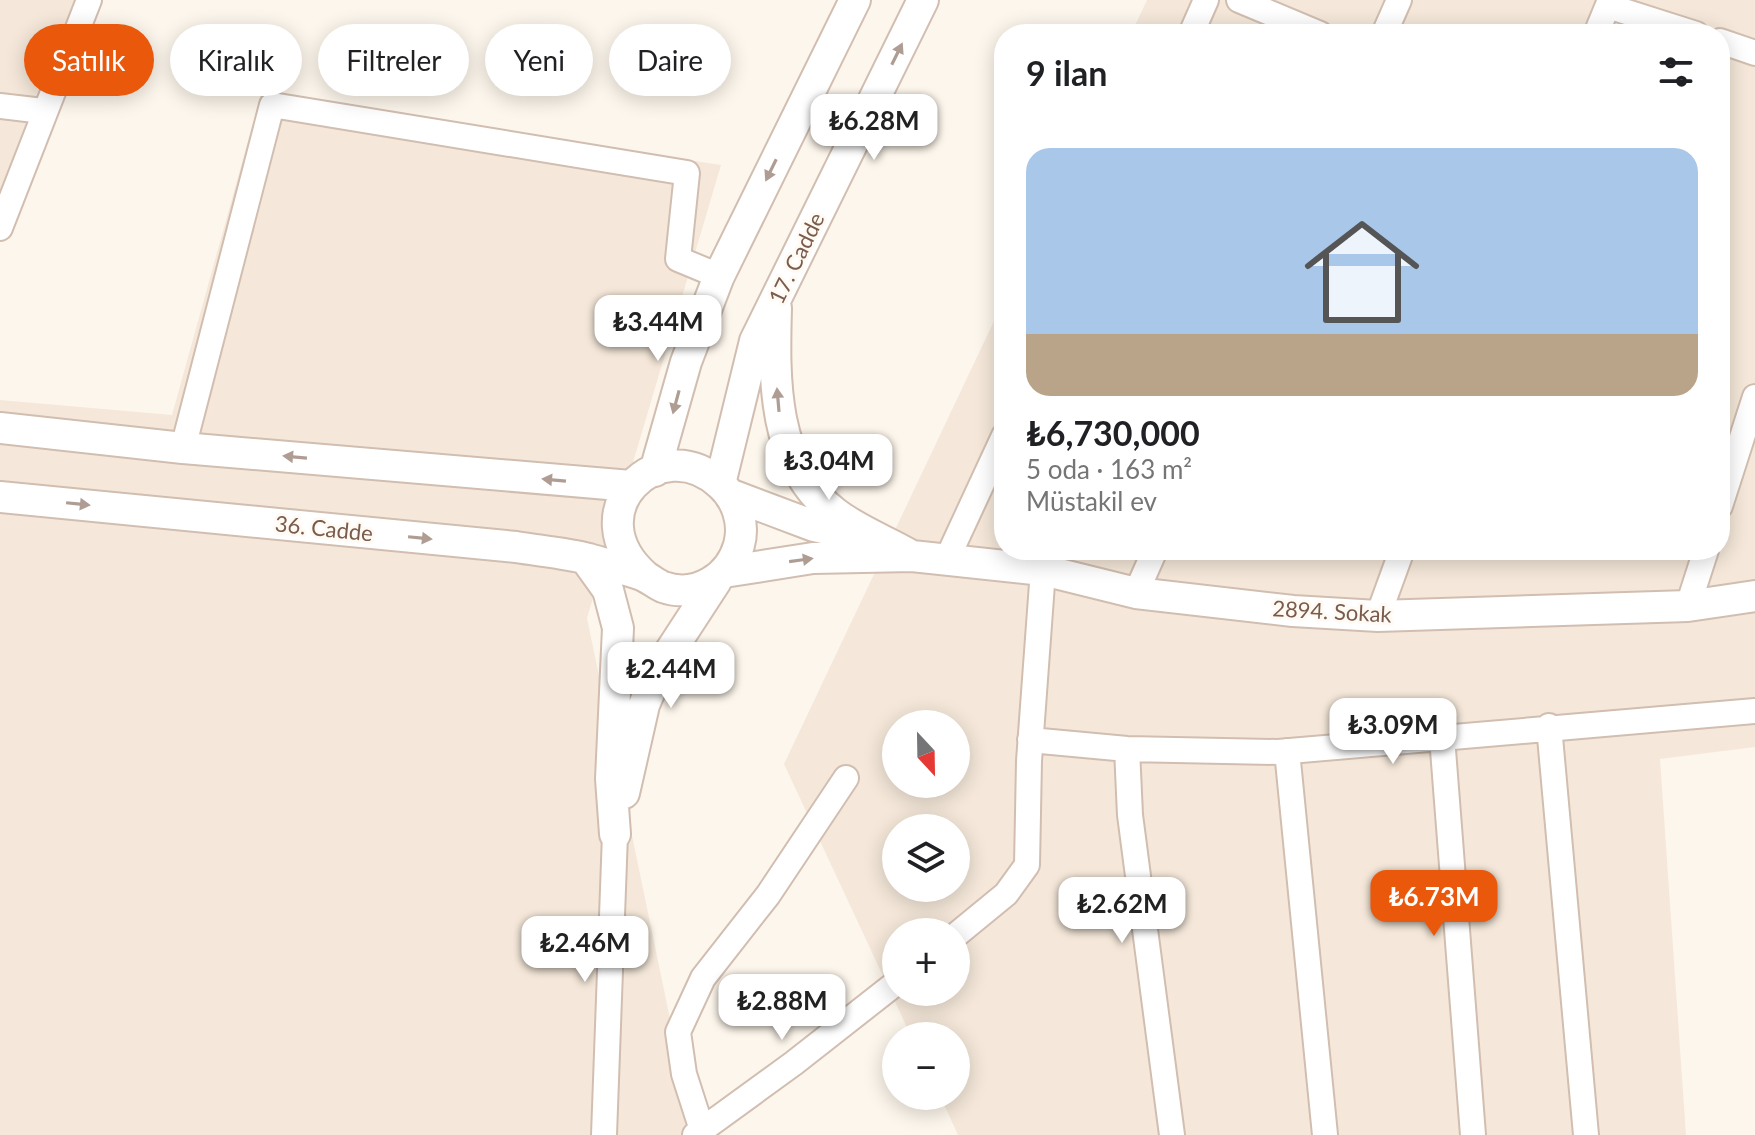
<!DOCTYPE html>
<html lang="tr">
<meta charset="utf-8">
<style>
:root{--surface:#fff;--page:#f2f2f2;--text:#202124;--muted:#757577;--accent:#ea580c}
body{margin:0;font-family:Lato,sans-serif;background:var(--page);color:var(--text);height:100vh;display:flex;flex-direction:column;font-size:30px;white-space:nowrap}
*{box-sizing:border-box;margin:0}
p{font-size:26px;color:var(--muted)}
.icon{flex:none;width:44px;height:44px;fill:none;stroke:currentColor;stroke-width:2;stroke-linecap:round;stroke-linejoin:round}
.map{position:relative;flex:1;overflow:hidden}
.side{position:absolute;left:994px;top:24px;width:736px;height:536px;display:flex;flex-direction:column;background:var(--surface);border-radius:32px;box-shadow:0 4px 20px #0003}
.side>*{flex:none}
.banner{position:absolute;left:24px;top:24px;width:760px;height:72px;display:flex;gap:16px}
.needle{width:52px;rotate:158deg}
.fabs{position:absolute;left:882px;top:710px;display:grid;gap:16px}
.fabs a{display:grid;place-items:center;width:88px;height:88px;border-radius:50%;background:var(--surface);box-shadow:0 4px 20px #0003;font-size:40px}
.price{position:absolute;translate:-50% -68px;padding:0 18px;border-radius:16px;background:#fff;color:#222;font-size:26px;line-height:52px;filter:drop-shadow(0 2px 4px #0008)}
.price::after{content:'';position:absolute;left:50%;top:48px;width:24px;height:18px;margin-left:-12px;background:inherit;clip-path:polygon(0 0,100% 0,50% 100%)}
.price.on{background:var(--accent);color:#fff}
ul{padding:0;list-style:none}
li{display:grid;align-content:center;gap:16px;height:424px;padding:0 32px}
li span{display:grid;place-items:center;height:248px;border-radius:24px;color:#555}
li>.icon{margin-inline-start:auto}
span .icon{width:144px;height:144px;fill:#fffc;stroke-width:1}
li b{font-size:34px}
h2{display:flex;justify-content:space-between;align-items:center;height:96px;padding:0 32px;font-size:34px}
.tag{padding:0 28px;border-radius:36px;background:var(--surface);box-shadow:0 4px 20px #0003;font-size:28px;line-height:72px}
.tag.on{background:var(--accent);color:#fff}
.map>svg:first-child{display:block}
.residential{fill:#f5e8da;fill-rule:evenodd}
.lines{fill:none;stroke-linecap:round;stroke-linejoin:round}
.minor-casing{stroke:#d1beb0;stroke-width:28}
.tertiary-casing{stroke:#d1beb0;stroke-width:34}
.minor{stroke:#fff;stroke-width:24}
.tertiary{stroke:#fff;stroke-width:30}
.oneway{fill:#af9d94}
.labels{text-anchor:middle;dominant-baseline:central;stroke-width:6;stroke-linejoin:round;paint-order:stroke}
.street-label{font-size:22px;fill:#7a5c4d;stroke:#fffaf3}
</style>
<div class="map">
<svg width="1755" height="1135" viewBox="0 0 1755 1135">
<rect width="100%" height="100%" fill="#fdf6ec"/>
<path class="residential" d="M0,0h81l-81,198z
M1147,0h608v747l-95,12 26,376h-728l-18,-39h16v-60h-45l-127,-272 220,-464v250h716v-516h-589zM896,724h60v60h-60zM896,828h60v60h-60zM896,932h60v60h-60z
M261,94l460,71 -134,453 107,517h-694v-735l172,15z"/>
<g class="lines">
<g class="minor-casing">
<path id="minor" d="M1239,0l81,34
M1608,6l88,28
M1191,34l15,-34
M1384,34l15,-34
M1596,34l14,-34
M1720,41l35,12
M0,106l43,5
M0,228l89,-228
M183,448l89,-343 415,68 -9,86 41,17
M1720,506l35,-109
M947,559l57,-123
M1136,593l19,-43
M1688,606l18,-56
M1378,616l24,-66
M1549,726l37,409
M1442,737l31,398
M1030,740l97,9 151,3 477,-41
M1127,749l3,66 42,320
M1287,751l38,384
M956,935l50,-41 21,-29 2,-104 14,-191
M702,1130l-18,-56 -6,-42 25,-54 65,-83 78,-117
M604,1135l11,-301
M695,1135l99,-72 102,-80"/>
</g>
<g class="tertiary-casing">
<path id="tertiary" d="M776,308c-2,71 -4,157 59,205 22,17 51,28 75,42
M0,428l183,20 448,38
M655,471l31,-109 33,-86 136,-276
M720,484l35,-143 168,-341
M729,494l85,32 43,10
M0,497l516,50c24,4 49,6 73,12 17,5 35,10 53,16 7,3 14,9 21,12 34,12 67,-10 76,-42 6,-22 -2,-46 -19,-61 -60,-56 -147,28 -75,92
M585,558l23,32 10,38 -7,151 4,55
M724,572l89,-14 99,-2 131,14 93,23 157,18 85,5 310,-10 67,-10
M624,793l20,-88 16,-38 56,-86"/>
</g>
<use href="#minor" class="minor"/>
<use href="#tertiary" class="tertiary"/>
</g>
<defs><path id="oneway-solid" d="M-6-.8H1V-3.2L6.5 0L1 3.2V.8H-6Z" transform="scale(2)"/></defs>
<g class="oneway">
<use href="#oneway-solid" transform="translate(897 54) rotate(-64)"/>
<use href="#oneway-solid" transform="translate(771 170) rotate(116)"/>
<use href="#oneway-solid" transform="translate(778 400) rotate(-95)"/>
<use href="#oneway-solid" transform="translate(676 402) rotate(105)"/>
<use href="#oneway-solid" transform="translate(295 457) rotate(-175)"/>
<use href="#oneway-solid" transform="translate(554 480) rotate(-175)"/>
<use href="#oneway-solid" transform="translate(78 504) rotate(6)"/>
<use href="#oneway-solid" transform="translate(420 538) rotate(6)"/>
<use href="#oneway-solid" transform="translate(801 560) rotate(-8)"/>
</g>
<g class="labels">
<g class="street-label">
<text transform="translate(796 258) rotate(-64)">17. Cadde</text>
<text transform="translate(324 528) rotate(6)">36. Cadde</text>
<text transform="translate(1332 611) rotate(3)">2894. Sokak</text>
</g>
</g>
</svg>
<div class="fabs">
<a><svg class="needle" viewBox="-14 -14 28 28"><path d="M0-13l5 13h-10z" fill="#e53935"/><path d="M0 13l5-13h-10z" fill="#757577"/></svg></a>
<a><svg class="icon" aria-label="layers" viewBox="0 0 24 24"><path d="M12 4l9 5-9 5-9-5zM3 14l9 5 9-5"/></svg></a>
<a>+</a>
<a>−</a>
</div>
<b class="price" style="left:874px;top:162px">₺6.28M</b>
<b class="price" style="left:658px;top:363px">₺3.44M</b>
<b class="price" style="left:829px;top:502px">₺3.04M</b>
<b class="price" style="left:671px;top:710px">₺2.44M</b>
<b class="price" style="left:1393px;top:766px">₺3.09M</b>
<b class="price on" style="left:1434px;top:938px">₺6.73M</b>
<b class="price" style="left:1122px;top:945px">₺2.62M</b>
<b class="price" style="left:585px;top:984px">₺2.46M</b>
<b class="price" style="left:782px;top:1042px">₺2.88M</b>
<div class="banner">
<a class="tag on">Satılık</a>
<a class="tag">Kiralık</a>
<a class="tag">Filtreler</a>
<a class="tag">Yeni</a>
<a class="tag">Daire</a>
</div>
<section class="side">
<h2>9 ilan<svg class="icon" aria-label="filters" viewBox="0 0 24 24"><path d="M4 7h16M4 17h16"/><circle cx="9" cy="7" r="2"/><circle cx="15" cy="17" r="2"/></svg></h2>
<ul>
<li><span style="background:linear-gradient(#a9c7e8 75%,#b9a48a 0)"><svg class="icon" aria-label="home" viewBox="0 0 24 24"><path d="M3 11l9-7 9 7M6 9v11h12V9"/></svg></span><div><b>₺6,730,000</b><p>5 oda · 163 m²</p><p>Müstakil ev</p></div></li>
</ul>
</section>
</div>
